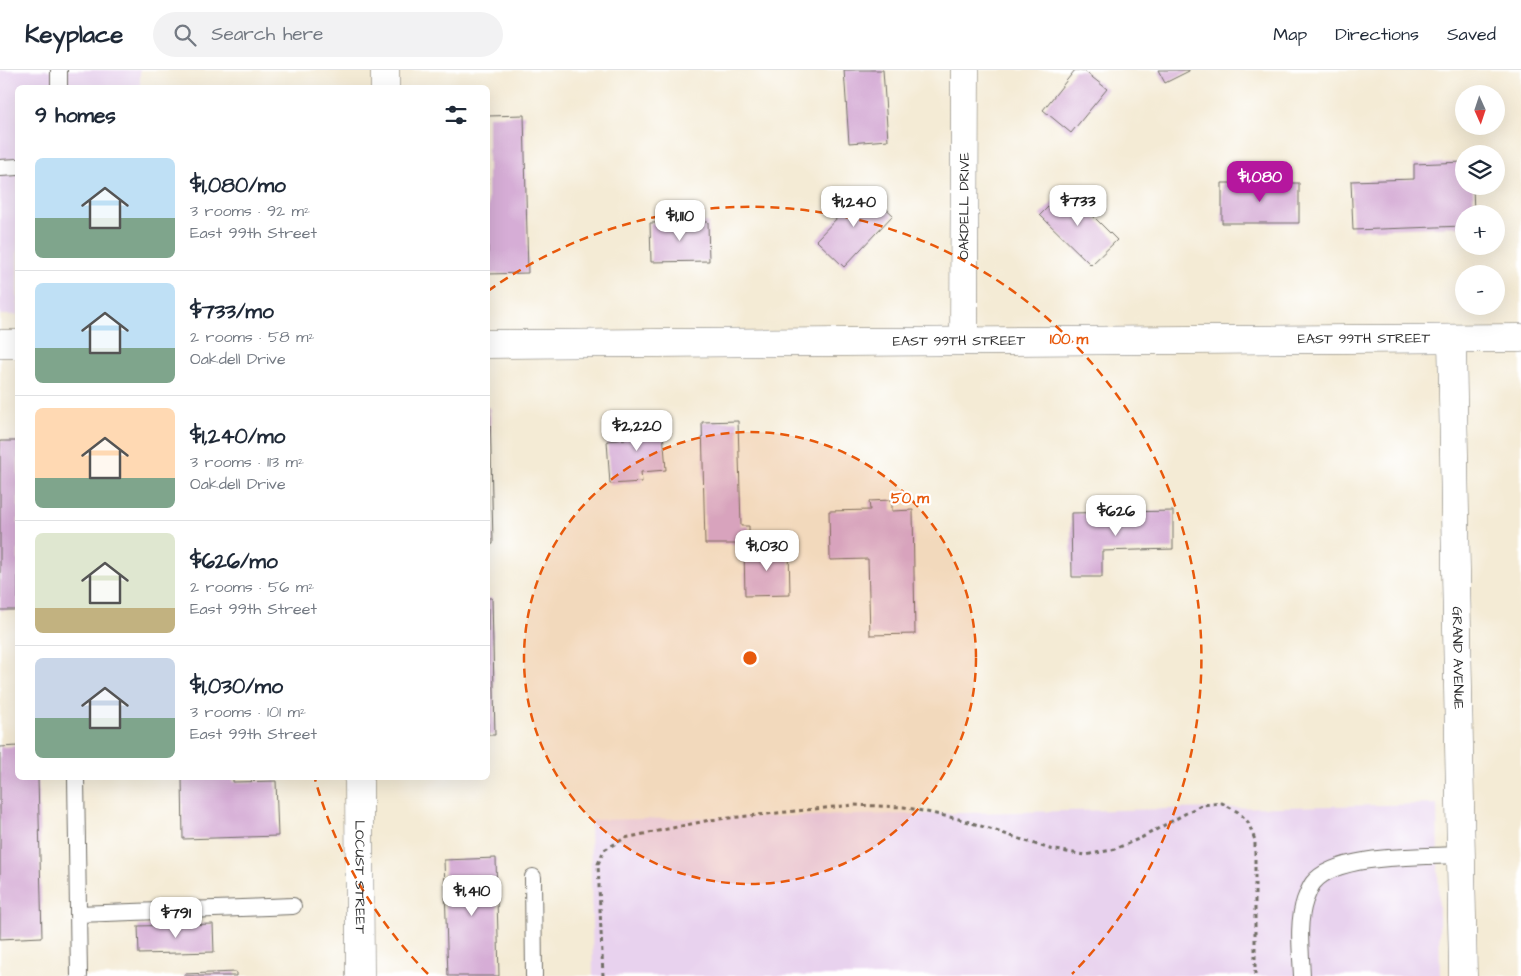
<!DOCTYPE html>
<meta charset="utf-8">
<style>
:root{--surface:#fff;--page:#f2f2f3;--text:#1f2937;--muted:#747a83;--line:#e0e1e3;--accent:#b5179e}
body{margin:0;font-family:"Architects Daughter",sans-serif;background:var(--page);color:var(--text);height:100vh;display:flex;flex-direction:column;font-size:19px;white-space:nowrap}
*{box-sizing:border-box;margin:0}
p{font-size:16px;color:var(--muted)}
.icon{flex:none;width:28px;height:28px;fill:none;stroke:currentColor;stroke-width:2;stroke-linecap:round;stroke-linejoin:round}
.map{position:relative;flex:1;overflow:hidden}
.drawer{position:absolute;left:15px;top:15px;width:475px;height:695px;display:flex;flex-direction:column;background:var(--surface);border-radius:8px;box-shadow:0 5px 20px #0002}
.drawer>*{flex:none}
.needle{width:32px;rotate:177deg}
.fabs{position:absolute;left:1455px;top:15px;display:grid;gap:10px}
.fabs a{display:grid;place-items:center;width:50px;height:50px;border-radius:50%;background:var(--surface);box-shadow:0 5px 20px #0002;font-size:25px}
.price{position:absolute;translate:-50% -42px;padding:0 11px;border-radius:10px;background:#fff;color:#222;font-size:16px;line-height:32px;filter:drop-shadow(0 1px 2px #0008)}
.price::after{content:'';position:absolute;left:50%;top:30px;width:15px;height:11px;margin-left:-8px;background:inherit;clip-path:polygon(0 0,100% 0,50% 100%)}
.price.current{background:var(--accent);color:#fff}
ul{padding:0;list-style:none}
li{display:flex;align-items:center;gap:15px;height:125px;padding:0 20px}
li+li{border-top:1px solid var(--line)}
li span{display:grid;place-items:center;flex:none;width:140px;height:100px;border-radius:8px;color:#555}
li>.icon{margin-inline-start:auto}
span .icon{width:60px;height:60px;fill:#fffc;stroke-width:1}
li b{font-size:21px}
h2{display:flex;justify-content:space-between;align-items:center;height:60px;padding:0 20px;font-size:21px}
header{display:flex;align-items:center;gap:30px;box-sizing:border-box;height:70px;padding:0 25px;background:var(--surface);border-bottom:1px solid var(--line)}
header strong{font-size:24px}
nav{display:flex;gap:28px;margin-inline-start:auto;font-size:18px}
.search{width:350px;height:45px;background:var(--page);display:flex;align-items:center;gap:12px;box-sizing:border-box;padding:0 18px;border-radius:28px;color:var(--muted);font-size:19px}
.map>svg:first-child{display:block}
.built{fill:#e8d2ee}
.building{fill:#d6add6}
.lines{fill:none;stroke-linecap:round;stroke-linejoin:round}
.lane-casing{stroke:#716e66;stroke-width:18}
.street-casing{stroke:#716e66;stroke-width:29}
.secondary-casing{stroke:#716e66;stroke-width:29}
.path{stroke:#716e66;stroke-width:3;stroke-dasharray:4 4;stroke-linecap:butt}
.lane{stroke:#fff;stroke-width:16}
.street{stroke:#fff;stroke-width:28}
.secondary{stroke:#fff;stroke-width:28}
.ring{fill:none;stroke:#e8590c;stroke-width:2.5;stroke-dasharray:9 6}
.labels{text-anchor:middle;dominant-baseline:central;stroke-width:4.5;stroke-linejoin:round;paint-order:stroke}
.street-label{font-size:14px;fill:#2b2b2b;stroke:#fff}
.centre{fill:#e8590c;stroke:#fff;stroke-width:2.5}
.ring-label{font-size:15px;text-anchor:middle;font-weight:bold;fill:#e8590c;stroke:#fff;stroke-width:4.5;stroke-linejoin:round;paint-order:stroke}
</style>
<header>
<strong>Keyplace</strong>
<div class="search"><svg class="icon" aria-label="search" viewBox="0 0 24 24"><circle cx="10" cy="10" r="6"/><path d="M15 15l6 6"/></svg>Search here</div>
<nav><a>Map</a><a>Directions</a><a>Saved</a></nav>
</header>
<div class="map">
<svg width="1521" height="906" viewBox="0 0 1521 906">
<rect width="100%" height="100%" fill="#fff"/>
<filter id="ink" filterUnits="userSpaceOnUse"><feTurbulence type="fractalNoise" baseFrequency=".02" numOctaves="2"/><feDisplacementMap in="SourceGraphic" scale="10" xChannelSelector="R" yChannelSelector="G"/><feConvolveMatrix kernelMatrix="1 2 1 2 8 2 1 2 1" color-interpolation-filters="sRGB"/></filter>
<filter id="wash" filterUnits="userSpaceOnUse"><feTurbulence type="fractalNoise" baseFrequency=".0096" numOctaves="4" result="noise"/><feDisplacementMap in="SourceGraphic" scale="20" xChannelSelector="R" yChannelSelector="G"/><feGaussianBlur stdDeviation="1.12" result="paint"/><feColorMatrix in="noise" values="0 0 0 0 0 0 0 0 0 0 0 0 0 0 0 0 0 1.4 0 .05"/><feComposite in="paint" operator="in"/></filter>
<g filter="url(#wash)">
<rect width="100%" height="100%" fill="#f4ebd5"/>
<path class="built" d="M0,0h140v17l-122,1 -1,227h-17z
M1437,734l3,172h-847l-3,-156z"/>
<g id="blocks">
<path class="building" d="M844,0h39l5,70 -39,3z
M1075,0h8l24,19 -36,44 -28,-23z
M1158,0h31v1l-24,12z
M524,45l4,158 -40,1v-158z
M1464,92v24h9l1,28h-10v12l-111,4 -2,-49 63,-2v-15z
M1222,113h77v40h-77z
M865,119l28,26 -49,52 -28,-27z
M1066,119l51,51 -26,25 -51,-50z
M708,152l1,39 -58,1 -1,-39z
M488,337h2l3,137 -5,1z
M662,349l4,51 -25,2 1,10 -32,2 -3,-43 20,-2 -1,-17z
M738,351l3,105h8v18h-44l-3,-122z
M0,371h18v169h-18z
M892,430v11l21,-1 2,124 -45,1 -2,-76 -38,1 -1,-49 41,-1 -1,-9z
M1173,441v38l-71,2v26h-30l-1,-64z
M789,478l1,47 -45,1 -1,-47z
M488,528h4l3,137h-7z
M18,676v32h20l4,159 -42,2v-192z
M182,708h51v4l43,-1 2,55 -95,3z
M496,788l3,118h-51l-4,-116z
M213,854l1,28 -75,2 -1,-28z
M236,902v4h-52v-2z"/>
</g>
</g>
<g filter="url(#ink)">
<use href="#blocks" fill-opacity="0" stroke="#716e66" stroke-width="1"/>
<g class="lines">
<g class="lane-casing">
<path id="lane" d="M59,18v-18
M0,98l18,-1
M76,708l3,198
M533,807l1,99
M78,844l215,-8
M1302,906c-1,-24 -5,-53 3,-76 2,-5 5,-13 8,-17 23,-30 112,-26 147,-28"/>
</g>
<g class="street-casing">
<g id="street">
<path d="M385,0v18"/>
<path id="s1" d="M1452,269l11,637"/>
<path id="s2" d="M964,271l1,-271"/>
<path id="s3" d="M359,708l1,198"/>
</g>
</g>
<g class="secondary-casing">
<g id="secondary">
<path d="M0,274h18"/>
<path id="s4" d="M488,274l1033,-6"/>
</g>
</g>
<path class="path" d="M603,906l-5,-112 6,-14 21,-12 85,-18 143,-15 51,2 59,13 87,29 35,6 27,-5 29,-12 60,-33 21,-2 16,9 10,10 7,18v136"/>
<use href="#lane" class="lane"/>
<use href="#street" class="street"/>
<use href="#secondary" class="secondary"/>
</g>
</g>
<circle cx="750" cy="588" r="226" fill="#e8590c" fill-opacity=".12"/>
<g class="ring">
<circle cx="750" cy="588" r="226"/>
<path d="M428 904A451 451 0 0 1 315 709M488 221A451 451 0 0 1 1072 904"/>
</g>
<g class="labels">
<g class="street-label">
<text stroke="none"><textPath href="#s2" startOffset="135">OAKDELL DRIVE</textPath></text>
<text stroke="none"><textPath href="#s4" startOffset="876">EAST 99TH STREET</textPath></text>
<text stroke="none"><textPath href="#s4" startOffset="471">EAST 99TH STREET</textPath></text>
<text stroke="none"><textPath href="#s1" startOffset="319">GRAND AVENUE</textPath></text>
<text stroke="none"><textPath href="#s3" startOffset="99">LOCUST STREET</textPath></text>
</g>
</g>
<circle cx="750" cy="588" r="8" class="centre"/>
<g class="ring-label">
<text x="1069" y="274">100 m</text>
<text x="910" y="433">50 m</text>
</g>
</svg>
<div class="fabs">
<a><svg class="needle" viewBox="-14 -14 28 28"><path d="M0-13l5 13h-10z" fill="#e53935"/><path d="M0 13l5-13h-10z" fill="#747a83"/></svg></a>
<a><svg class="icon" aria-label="layers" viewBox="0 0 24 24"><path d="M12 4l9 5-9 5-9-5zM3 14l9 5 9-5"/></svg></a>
<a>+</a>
<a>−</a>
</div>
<b class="price current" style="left:1260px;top:133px">$1,080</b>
<b class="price" style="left:1078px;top:157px">$733</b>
<b class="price" style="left:854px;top:158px">$1,240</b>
<b class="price" style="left:680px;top:172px">$1,110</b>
<b class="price" style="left:637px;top:382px">$2,220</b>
<b class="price" style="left:1116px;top:467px">$626</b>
<b class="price" style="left:767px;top:502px">$1,030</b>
<b class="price" style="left:472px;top:847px">$1,410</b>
<b class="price" style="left:176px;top:869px">$791</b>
<section class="drawer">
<h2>9 homes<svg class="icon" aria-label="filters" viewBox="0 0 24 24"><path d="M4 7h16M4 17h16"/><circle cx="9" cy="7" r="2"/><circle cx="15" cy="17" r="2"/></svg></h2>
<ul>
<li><span style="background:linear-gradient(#bfe0f5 60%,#7fa58c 0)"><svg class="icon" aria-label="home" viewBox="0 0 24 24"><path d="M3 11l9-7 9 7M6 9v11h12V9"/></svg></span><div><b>$1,080/mo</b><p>3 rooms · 92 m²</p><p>East 99th Street</p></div></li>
<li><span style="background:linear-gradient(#bfe0f5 65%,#7fa58c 0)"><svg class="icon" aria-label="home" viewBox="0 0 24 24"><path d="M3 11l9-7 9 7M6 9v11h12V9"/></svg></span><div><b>$733/mo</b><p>2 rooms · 58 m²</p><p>Oakdell Drive</p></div></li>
<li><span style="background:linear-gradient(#ffd9b3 70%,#7fa58c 0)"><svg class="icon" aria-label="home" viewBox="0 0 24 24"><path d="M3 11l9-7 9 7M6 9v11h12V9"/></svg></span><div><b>$1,240/mo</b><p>3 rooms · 113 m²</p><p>Oakdell Drive</p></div></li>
<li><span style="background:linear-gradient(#dfe7d0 75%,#c2b280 0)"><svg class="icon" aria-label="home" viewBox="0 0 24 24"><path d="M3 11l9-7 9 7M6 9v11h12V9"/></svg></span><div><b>$626/mo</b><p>2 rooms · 56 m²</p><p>East 99th Street</p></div></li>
<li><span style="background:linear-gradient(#c9d6e8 60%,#7fa58c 0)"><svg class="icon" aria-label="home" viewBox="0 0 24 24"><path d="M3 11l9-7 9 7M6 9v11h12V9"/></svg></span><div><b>$1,030/mo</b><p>3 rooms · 101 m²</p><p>East 99th Street</p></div></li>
</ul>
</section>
</div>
